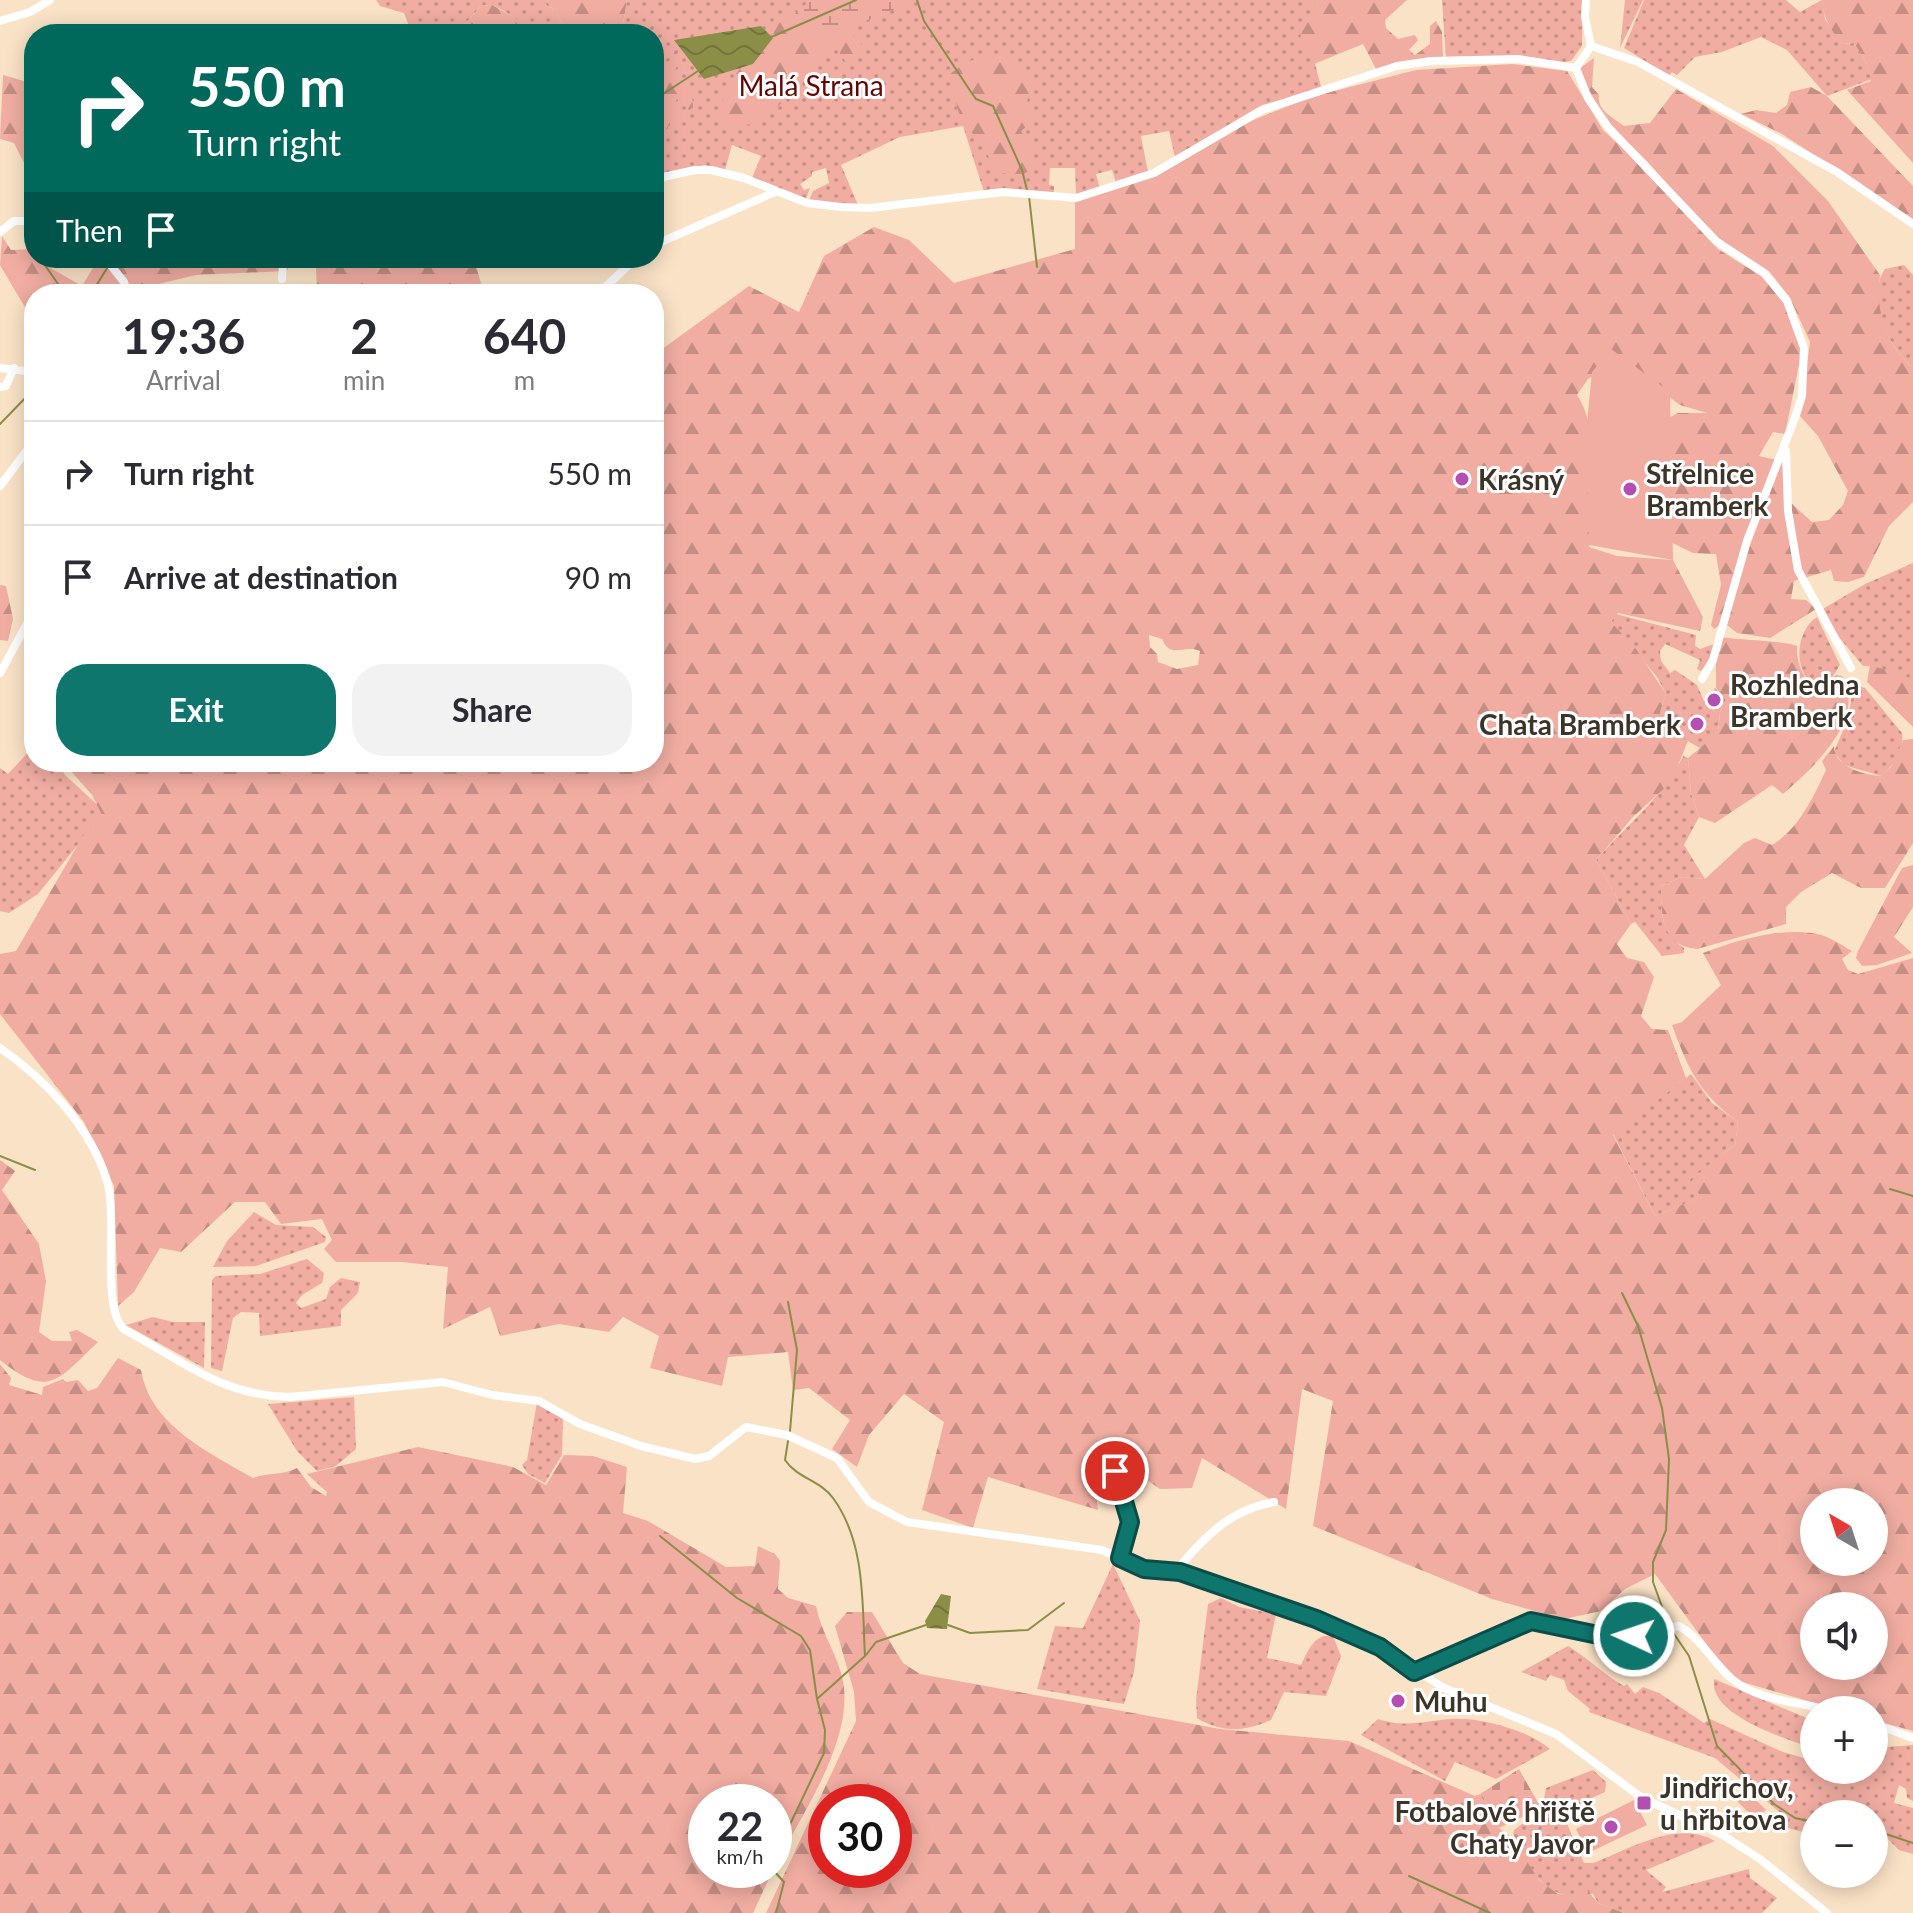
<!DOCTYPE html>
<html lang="en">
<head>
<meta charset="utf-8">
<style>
	:root { --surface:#fff; --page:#f2f2f3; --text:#2b2b33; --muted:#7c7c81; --line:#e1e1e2; --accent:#0f766e }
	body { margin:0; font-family:Lato,sans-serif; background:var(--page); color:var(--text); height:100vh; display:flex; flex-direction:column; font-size:30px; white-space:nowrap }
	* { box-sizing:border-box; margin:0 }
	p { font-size:26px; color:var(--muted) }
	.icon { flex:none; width:44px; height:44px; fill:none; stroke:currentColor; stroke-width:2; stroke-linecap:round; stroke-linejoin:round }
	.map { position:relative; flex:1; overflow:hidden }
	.details { position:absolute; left:24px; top:284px; width:640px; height:488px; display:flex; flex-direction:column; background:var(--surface); border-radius:32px; box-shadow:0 4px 20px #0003 }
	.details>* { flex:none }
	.banner { position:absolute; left:24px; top:24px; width:640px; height:244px; border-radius:32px; box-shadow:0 4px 20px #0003; background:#00695c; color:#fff; overflow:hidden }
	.needle { width:52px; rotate:321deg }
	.controls { position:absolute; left:1800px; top:1488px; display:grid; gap:16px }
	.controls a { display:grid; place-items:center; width:88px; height:88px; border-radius:50%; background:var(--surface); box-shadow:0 4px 20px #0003; font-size:40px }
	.speed { position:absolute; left:688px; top:1784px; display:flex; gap:16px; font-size:40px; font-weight:700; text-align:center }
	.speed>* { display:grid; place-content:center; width:104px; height:104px; border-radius:50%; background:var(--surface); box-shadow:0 4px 20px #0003; line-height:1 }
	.speed small { font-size:20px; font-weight:400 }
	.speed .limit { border:12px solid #d22; background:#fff; color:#111 }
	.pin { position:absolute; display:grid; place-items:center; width:68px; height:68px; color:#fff; margin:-34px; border:4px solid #fff; border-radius:50%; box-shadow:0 2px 8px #0007 }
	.me { position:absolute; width:88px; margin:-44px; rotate:273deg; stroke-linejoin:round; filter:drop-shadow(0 0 6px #0008) }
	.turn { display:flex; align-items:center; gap:28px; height:168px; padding:0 32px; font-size:36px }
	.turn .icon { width:104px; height:104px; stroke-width:2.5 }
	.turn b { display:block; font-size:56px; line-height:68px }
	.then { display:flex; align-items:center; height:76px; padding:0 32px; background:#0003; gap:16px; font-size:30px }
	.eta { display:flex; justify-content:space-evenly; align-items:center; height:136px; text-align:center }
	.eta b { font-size:48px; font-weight:700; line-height:56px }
	.button { display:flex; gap:16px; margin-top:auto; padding:16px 32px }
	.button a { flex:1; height:92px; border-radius:32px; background:var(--accent); color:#fff; font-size:32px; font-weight:700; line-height:92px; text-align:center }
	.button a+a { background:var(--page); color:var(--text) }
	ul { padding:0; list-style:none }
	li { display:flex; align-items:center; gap:24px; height:104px; padding:0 32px; border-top:2px solid var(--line) }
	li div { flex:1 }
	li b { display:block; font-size:30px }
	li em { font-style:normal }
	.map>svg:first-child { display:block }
	.grass { fill:url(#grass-dots) }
	.forest { fill:url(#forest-firs); fill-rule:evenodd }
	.wetland { fill:url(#wetland-marsh) }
	.cemetery { fill:url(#cemetery-stones) }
	.garden { fill:#f1ada2 }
	.water { fill:url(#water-waves) }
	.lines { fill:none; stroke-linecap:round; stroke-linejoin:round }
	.stream { stroke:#8a8e47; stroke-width:2 }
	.minor { stroke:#fff; stroke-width:8 }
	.route-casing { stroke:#0a4d48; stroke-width:20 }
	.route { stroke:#0f766e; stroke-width:14 }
	.poi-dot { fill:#b34eb3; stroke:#fff; stroke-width:3 }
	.labels { text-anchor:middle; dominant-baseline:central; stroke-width:6; stroke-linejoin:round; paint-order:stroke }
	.park-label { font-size:28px; fill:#630603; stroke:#fff }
	.poi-label { font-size:28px; font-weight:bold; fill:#3d3429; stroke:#fff; text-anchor:start }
</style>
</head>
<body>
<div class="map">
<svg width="1913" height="1913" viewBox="0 0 1913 1913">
	<defs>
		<pattern id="grass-dots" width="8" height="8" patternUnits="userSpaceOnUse" patternTransform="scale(2)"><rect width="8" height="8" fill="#f1ada2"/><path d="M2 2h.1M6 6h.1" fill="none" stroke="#c48e84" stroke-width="1.8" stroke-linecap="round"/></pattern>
		<pattern id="forest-firs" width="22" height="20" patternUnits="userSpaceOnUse" patternTransform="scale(2)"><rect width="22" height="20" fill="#f1ada2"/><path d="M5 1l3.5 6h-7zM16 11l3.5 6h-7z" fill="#c48e84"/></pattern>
		<pattern id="wetland-marsh" width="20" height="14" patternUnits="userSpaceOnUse" patternTransform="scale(2)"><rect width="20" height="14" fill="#f1ada2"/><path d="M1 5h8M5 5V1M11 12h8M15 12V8" fill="none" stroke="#c48e84"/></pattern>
		<pattern id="cemetery-stones" width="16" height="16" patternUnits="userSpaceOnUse" patternTransform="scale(2)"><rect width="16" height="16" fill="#f1ada2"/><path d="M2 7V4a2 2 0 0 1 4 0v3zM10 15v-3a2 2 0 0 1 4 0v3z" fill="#c48e84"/></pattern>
		<pattern id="water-waves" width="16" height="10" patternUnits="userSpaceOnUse" patternTransform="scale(2)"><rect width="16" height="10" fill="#8a8e47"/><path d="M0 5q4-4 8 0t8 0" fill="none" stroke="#72753b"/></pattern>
	</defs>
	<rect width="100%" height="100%" fill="#fae2c6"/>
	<path class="grass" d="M376,0H546L570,34H538L504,11L492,5L481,6L456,34H412L404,13L380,6Z
		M627,0H1337L1315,64L1322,90L1262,105L1175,157L1169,131L1141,136L1148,172L1116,183L1112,170L1096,174L1100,189L1076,196L1075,168H1050L1049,185L1054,186V197L984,192L963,126L900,137L841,165L858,205L809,200L813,191L829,183L826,168L812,172V176L800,184L804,190L810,188L806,199L752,178L761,156L732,145L725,170L705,165L654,175V34H601L623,24Z
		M1442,0H1583L1582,46L1571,61L1565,62L1446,59Z
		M1625,0H1643L1620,48Z
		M1644,0H1786L1800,12L1822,0L1825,19L1842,44L1854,43L1868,65L1872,79L1827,96L1787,50L1761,37L1722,52L1695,57L1677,75L1672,72L1669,76L1624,48Z
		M1904,265L1913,275V368C1889,347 1864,300 1885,269Z
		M1913,563V679C1895,679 1882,665 1863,666L1823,618L1821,610L1865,584Z
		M1616,614L1696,635L1695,646L1700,649L1714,644L1711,658L1701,671L1697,669L1700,660L1665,644L1660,651L1661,661L1670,673L1675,670L1697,685L1704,701L1715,688L1726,700L1720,712L1718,734L1700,748L1666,729L1660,712L1666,694L1657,677L1611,622Z
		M1817,617L1840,665L1828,684L1820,688C1792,678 1794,631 1817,617Z
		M1854,684L1865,688L1902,733C1905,748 1893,767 1881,776L1844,765L1834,752L1848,718Z
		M34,746V762H56L65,775L102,809V815L38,894L9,913L0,911V768L8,774Z
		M1683,756L1688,758L1691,793L1699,817L1684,845L1705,879L1682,877L1661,886C1661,913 1660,931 1684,948V953L1662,956L1635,922L1631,924L1596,860C1626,826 1664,796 1683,756Z
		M1691,1074L1712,1103L1738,1122L1735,1146C1719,1152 1714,1168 1698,1174L1702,1197L1655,1216L1613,1134Z
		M254,1212L276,1225L313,1227L326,1237L325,1242L256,1266L213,1267L227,1241Z
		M307,1259L324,1273L322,1283L302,1295L296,1303L301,1308L326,1299L330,1287L341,1278L360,1282L358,1293L341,1310V1326L260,1336L259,1313L241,1312L233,1318L222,1371L211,1368L212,1280L216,1276L260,1274Z
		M153,1317L173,1322H205L204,1368L126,1325Z
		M354,1397L356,1449L336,1466L317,1471L297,1451L268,1404Z
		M537,1402L563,1419L562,1455L545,1483L528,1474L522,1465L527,1460Z
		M1113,1564L1140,1621L1134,1672L1124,1704L1037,1689L1055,1626L1083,1628Z
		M1221,1598L1239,1607L1276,1614L1267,1658L1301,1665C1308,1651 1315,1632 1333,1636L1341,1656L1326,1696L1284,1692L1271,1720C1244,1732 1222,1733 1197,1718L1196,1700L1208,1604Z
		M1568,1646C1588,1658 1603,1674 1624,1686L1627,1684L1635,1694L1643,1687L1659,1693L1704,1723L1710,1719L1783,1752L1814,1761V1770H1874V1748L1913,1745V1801L1907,1798L1906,1789L1899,1785L1894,1803L1913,1808V1854L1899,1850L1886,1837L1874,1838V1814H1814V1835L1784,1827L1783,1815L1715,1758L1589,1712L1590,1709L1568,1691L1564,1680L1550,1675L1546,1681L1521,1672Z
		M1714,1679L1814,1721V1749C1788,1739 1708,1716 1714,1679Z
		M1378,1719C1407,1728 1422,1721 1451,1719C1480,1717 1528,1730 1550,1749L1496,1779L1455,1762L1445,1781L1361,1735Z
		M1593,1770L1606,1782L1605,1792L1562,1812L1584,1863H1593C1630,1849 1677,1819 1715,1841L1646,1870L1666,1887L1662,1892L1749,1869L1750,1878L1777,1898L1762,1913H1624L1598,1903L1593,1894C1583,1895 1571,1897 1561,1894C1541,1888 1509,1850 1514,1830L1542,1809L1546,1788Z"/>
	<path class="forest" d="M546,0H627L623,24L601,34H570Z
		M1313,0H1407L1385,20L1386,28L1398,39L1415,35L1418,40L1409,50L1415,55L1430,44V26L1436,21L1442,32L1443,57L1376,69L1363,44L1314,64L1299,42L1305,20L1316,10Z
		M1822,0H1913V163L1847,90L1871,81L1868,65L1854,43L1842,44C1831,30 1823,18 1822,0Z
		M492,5L537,30L538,34H456L481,6Z
		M793,10L810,22L852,16L854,39L861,42C864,53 861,58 852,65L846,62L836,48L829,49C800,81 773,128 725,129C709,86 750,63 773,33V21Z
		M675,52L679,56L674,77L692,89L693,108L689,110L678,98L674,104L680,119L670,122L667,129L654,130V82Z
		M991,54L1005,55L1031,84L1026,107L1033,115L1032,122L1021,131L1032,150V169L1019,177L1014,173H998C990,164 989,154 982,145C970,129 955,117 956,95L951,90V73L967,62Z
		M1594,58L1592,87L1599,95C1597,111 1613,117 1624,126L1650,123L1676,89L1773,146L1828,201L1880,275C1875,311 1885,343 1913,368V502L1889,526L1864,577L1848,582L1834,581L1831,570L1794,581L1791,599L1806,600L1816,609L1770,638L1737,633L1727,625L1739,576L1781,457L1790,502L1812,522L1829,520L1843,505L1848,491L1818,436L1800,416L1810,342L1789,296L1769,271L1722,241L1694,215L1647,161L1609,124L1581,77L1580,68Z
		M1512,64L1567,71L1603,130L1641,165L1718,249L1764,278L1783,298L1803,345L1785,434L1773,432L1759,456L1777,460L1720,625L1714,629L1711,625L1721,585L1716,554L1693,553L1660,537L1664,420L1678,413H1707L1680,405L1620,361L1588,379L1577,395C1602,431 1590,503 1589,547L1617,556L1673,560L1703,617L1700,631L1618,613L1611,622L1636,649L1666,694L1660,712L1666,729L1688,741L1671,782L1633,817L1596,860L1631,924L1617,944L1627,958L1644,962L1654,977L1641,1016L1652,1029L1668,1030L1686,1078L1613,1135L1655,1216L1701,1197L1691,1182C1698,1173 1725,1150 1735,1146L1738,1122C1699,1093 1688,1069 1672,1025L1682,1022L1721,985L1703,953C1738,940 1780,927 1817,934C1829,936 1841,945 1852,951L1842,959L1848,970L1858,974L1913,958V1731L1874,1720V1710H1839L1732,1679L1655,1574L1625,1589L1601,1611L1564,1619L1492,1599L1313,1526L1333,1401L1302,1389L1286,1509L1202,1458L1192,1488L1160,1489L1112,1456L1092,1460L1098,1510L988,1477L973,1528L922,1510L944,1422L904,1394L869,1435L857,1467L832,1449L850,1420L809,1388L793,1390L788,1352L728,1357L722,1386L650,1368L659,1336L623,1317L609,1332L559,1324L500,1336L490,1307L443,1329L448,1267L401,1262H336L324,1249L332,1240L322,1219L281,1224L265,1202H235L181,1252L160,1248L134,1292L118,1306L114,1186L84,1122L0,1014V954L16,951L84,834L102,815L92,795L63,762H654V355L749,286L799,312L824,256L874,227L909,240L954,283L1075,249V200L1144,179L1248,122L1311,97L1416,70ZM1149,635L1162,639C1171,660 1184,644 1200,651L1198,665L1177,669L1158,662L1157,654L1150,647ZM1814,1502H1874V1562H1814ZM1814,1606H1874V1666H1814Z
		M3,75L34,84V172L27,169L14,143L0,139Z
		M1811,87L1827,96L1913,186V219L1782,134L1741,114L1756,110L1776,113L1787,105L1790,92Z
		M2,236L11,250L34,249V258H48L47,266L82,286L99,258H292L287,271L196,275L117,294H34L32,319L0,265Z
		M339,258H478L475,262L484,294H317L316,266Z
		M0,585L6,586L13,619L8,641L0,640Z
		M1722,637C1737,640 1789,641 1797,646C1797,664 1802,681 1820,688L1836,675L1842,676C1868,718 1812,769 1783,794L1772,785L1715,823L1699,817L1691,793L1688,758L1718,733L1720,712L1726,700L1716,688V658Z
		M1870,665L1913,679V727L1867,682Z
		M1913,739V843L1885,888H1861L1832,873L1801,892L1786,907V924L1697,949C1661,946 1661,915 1661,886L1682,877L1705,879L1744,843L1755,838L1772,845C1798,830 1814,796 1826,770L1822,761L1834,746C1834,767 1864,775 1881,776L1891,767L1903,740Z
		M1913,865V907L1894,937L1912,953L1877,965L1862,966L1856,958L1858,951L1902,868Z
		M0,1160L15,1171L2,1190L39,1244L46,1281L39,1332L52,1341H72L69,1332L77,1330L98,1342C59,1379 49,1400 0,1360Z
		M118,1358L141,1370C150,1425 208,1452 253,1478C268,1472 282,1476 297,1468L311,1487L326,1496L327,1492L307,1474L418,1447L513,1467L546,1485L564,1455L593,1456L627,1467L623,1513L648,1521L726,1567L755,1566L758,1546L775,1554L780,1561L778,1589L788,1598L816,1606C821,1633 838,1655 843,1681C854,1740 801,1816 774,1868V1802H706V1870H773L753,1913H0V1364L11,1378L9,1385L42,1395L43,1387L63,1379L66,1382L78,1380L88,1391L97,1388Z
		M847,1612H872L903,1663L920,1674L1220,1729L1349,1741L1475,1796L1480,1794L1499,1828L1512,1838L1539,1880L1558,1894L1569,1895L1586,1889L1598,1903L1624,1913H766L856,1721L854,1692L835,1626ZM826,1802H894V1870H826Z"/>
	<path class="wetland" d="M810,0H918L824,37L804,27V6Z"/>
	<path class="cemetery" d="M1519,1769L1541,1808L1499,1828L1480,1794Z"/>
	<path class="garden" d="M1611,349L1670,392L1673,560L1589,545L1586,433L1592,372Z
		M1745,1789L1766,1810L1755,1819L1735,1799Z
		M1634,1800L1647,1825L1588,1853L1576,1829Z"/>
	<path class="water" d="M761,26L773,38L753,64L704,79L674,40Z
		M941,1594L951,1596L947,1629L927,1628L925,1621Z"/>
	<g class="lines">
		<path class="stream" d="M917,0L924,21L971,92L976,99L993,106L1022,170L1027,190
			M769,38L856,0
			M654,100L698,71
			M1029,196L1037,267
			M40,258L65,294
			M114,262L124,258
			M91,294L109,265
			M0,424L34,389
			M0,1156L35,1170
			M1890,1189L1913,1196
			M1622,1293L1638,1326L1662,1408L1669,1459L1666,1530L1653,1562V1582L1669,1626
			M788,1302L797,1350L790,1431
			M660,1536L737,1598L801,1636L810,1650L817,1699
			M948,1625L970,1633L1028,1630L1064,1603
			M1672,1631L1689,1656L1717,1746L1774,1804L1795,1818L1814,1822
			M866,1655L876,1642L926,1625
			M1874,1830L1913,1843
			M774,1858L824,1753L825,1730L817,1699L865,1656C862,1604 866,1543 833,1498C821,1481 797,1478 785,1460L788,1441
			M773,1870L784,1882L776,1913
			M1409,1876L1490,1913"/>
		<path class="minor" d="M1586,0L1585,17L1591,46
			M0,21L30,12L50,0
			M1591,46L1576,68L1588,98L1608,127L1716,241L1764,273L1787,301L1804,348L1802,396L1796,415L1747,541L1713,660L1702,679
			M1591,46L1638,62L1837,172L1913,224
			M654,179L695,170H711L744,178L807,203L840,207L870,208L1003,192L1076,198L1154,173L1262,110L1397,66L1431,61L1518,59L1576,68
			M0,232L14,221H34
			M654,245L775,192
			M105,258L124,282L128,294
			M282,279L283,264L289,258
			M598,294L636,258
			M0,368L34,372
			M0,387L6,386L14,368
			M1786,451L1788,511L1798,570L1851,668
			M0,486L34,441
			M0,673L34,611
			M0,1048C45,1079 91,1127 107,1181C118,1216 100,1311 125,1330C182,1360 221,1396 290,1397L443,1382L492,1395L539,1401L580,1424L641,1446L695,1459L709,1456L746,1427L787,1435L837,1458L869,1502L907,1522L1102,1550L1144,1569L1180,1572L1316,1619L1380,1647L1444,1688L1556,1734L1642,1798L1721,1834L1760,1859L1827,1913
			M1115,1471L1130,1522L1120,1558
			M1175,1572C1205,1537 1227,1511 1274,1502
			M1414,1672L1531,1621L1624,1638L1679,1626C1702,1639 1713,1663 1732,1679C1758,1701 1796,1701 1827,1710
			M1874,1724L1913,1738"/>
	</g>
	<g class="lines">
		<g class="route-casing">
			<path id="route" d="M1115,1471L1130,1522L1120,1558L1144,1569L1180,1572L1316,1619L1380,1647L1414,1672L1531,1621L1603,1636H1634"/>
		</g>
		<use href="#route" class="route"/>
	</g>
	<g class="poi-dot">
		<circle cx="1462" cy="479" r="8"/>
		<circle cx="1630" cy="489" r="8"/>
		<circle cx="1714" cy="700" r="8"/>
		<circle cx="1697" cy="724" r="8"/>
		<circle cx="1398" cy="1701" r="8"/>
		<rect x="1636" y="1795" width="16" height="16" rx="4"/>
		<circle cx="1611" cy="1827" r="8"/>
	</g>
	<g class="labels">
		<g class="park-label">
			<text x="811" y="85">Malá Strana</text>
		</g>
		<g class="poi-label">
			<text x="1646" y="473">Střelnice<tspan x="1646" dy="32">Bramberk</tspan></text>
			<text x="1478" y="479">Krásný</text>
			<text x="1730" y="684">Rozhledna<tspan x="1730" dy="32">Bramberk</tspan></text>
			<text x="1681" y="724" text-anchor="end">Chata Bramberk</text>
			<text x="1414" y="1701">Muhu</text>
			<text x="1660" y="1787">Jindřichov,<tspan x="1660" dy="32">u hřbitova</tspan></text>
			<text x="1595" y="1811" text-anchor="end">Fotbalové hřiště<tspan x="1595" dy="32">Chaty Javor</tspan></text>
		</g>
	</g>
</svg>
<div class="controls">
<a><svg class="needle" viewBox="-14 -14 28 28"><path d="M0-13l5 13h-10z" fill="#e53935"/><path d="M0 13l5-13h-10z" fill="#7c7c81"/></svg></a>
<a><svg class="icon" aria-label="sound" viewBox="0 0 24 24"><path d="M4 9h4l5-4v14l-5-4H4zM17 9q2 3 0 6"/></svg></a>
<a>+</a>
<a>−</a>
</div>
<div class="speed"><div>22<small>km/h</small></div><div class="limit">30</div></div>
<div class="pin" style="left:1115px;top:1471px;background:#d93025"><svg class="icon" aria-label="arrive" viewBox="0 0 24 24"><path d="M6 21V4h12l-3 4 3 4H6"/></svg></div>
<svg class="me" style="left:1634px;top:1636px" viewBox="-20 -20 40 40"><circle r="17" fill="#0f766e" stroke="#fff" stroke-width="3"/><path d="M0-11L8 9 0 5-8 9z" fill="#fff"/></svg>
<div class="banner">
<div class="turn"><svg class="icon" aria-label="right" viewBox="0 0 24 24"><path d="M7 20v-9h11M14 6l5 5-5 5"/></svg><div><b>550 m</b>Turn right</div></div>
<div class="then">Then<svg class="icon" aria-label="arrive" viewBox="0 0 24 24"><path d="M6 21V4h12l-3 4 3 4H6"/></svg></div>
</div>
<section class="details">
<div class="eta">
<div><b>19:36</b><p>Arrival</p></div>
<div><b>2</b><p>min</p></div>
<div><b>640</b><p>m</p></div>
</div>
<ul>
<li><svg class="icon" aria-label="right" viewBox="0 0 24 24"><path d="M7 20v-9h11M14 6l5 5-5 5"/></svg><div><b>Turn right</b></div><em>550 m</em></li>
<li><svg class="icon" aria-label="arrive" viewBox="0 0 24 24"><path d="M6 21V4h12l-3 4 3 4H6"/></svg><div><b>Arrive at destination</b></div><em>90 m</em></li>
</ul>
<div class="button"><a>Exit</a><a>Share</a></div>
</section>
</div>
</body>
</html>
